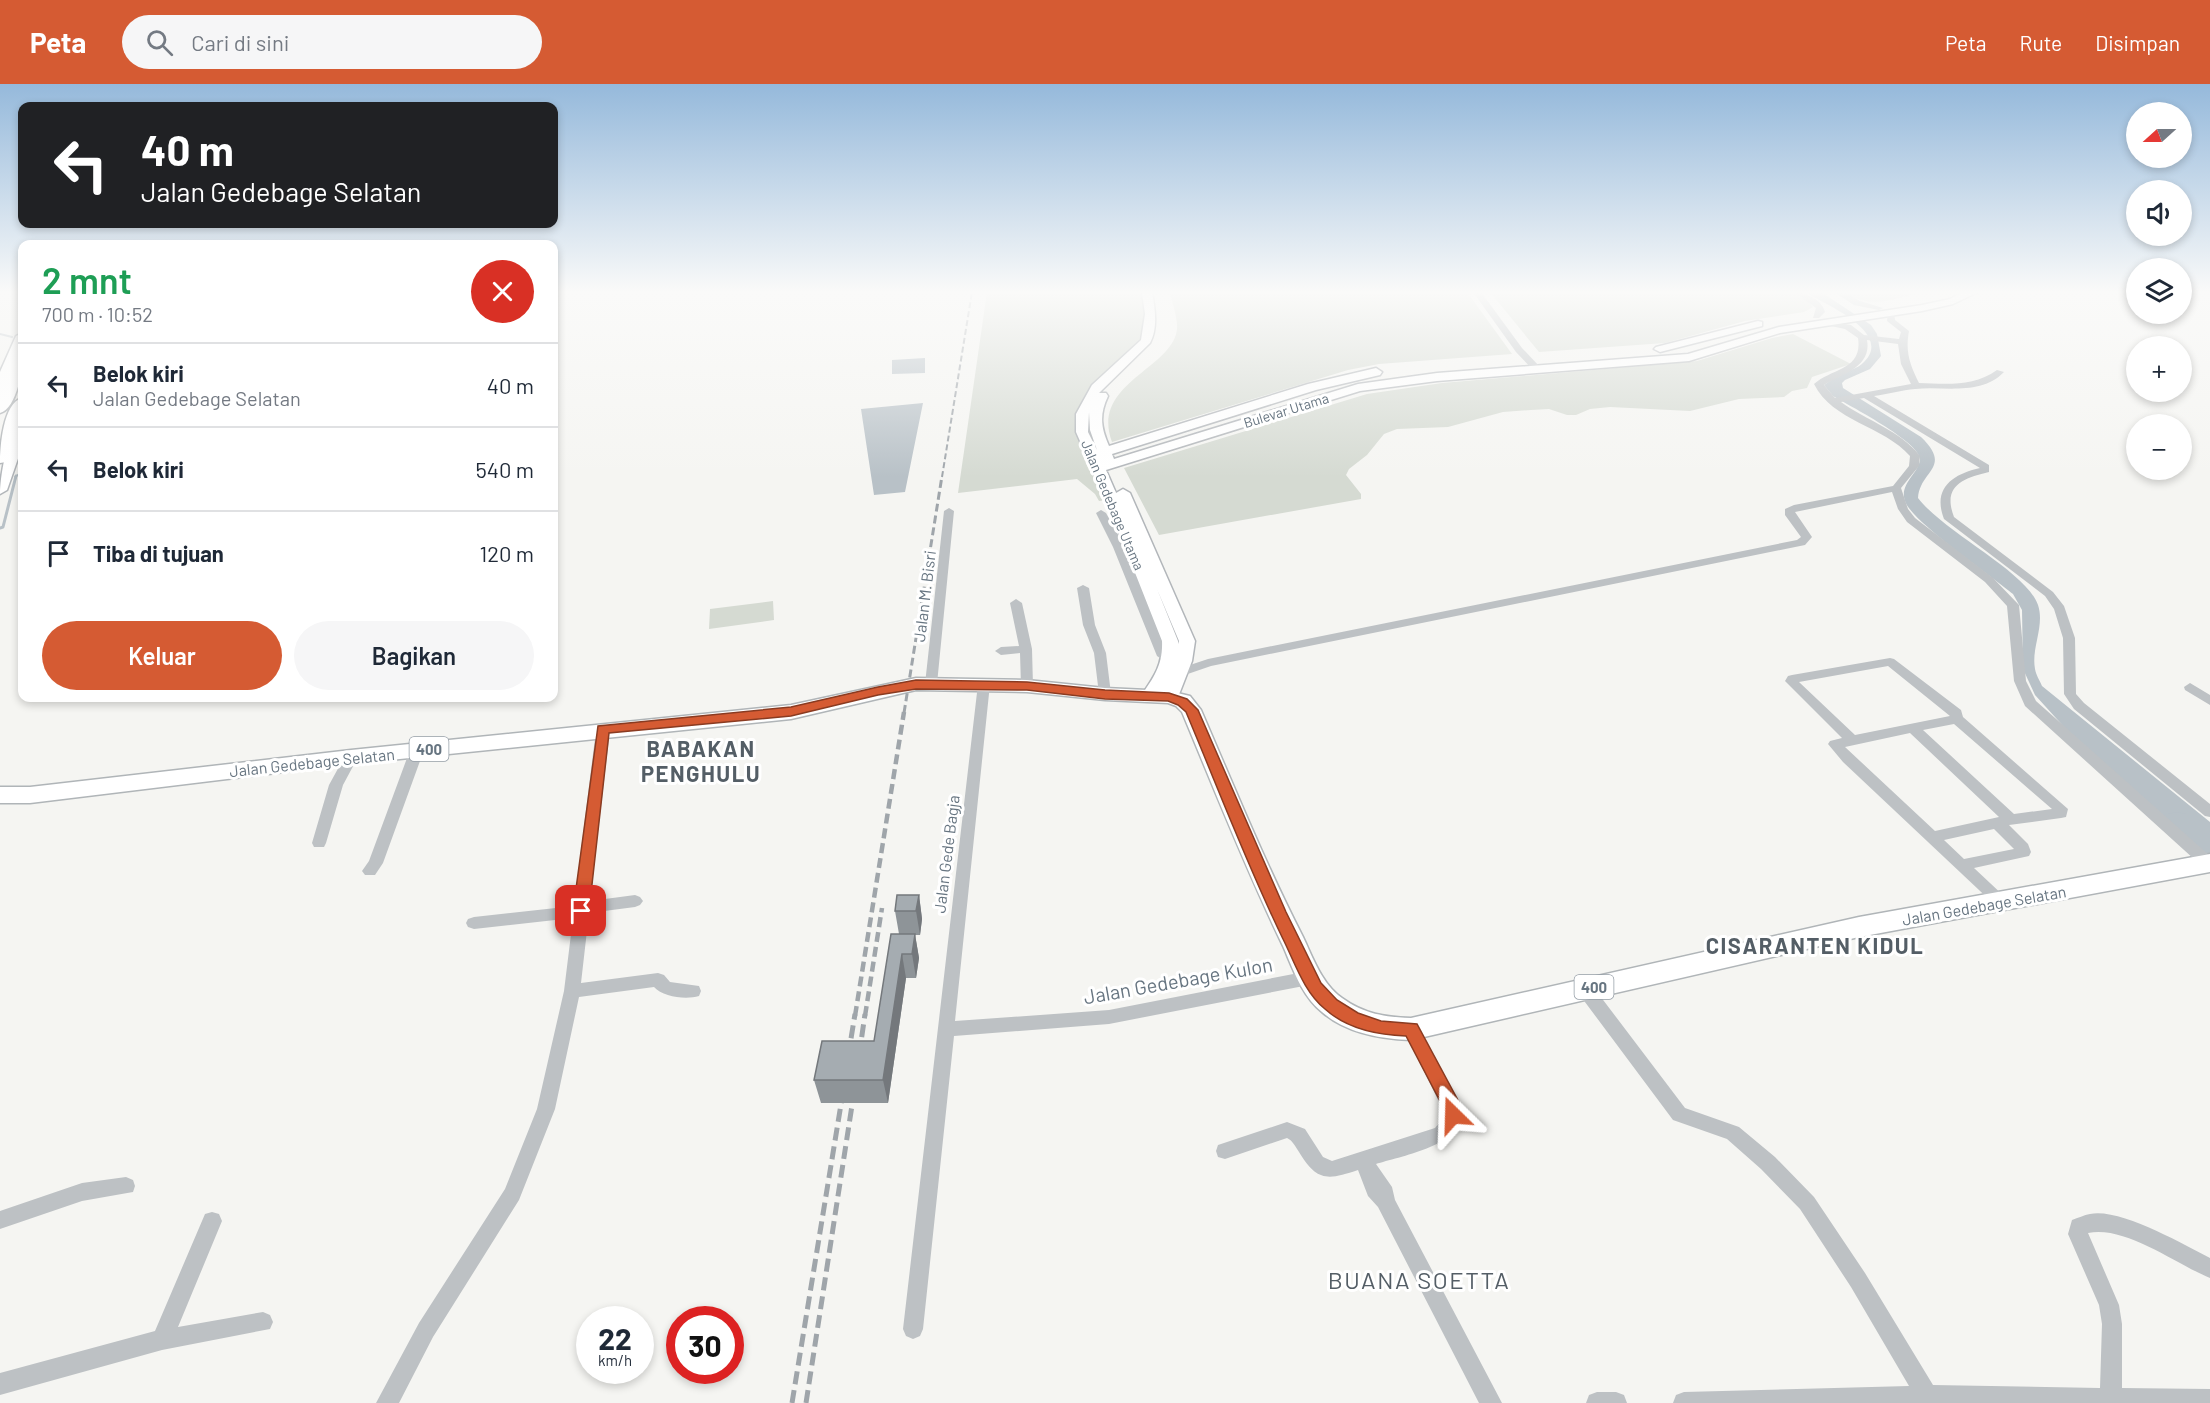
<!DOCTYPE html>
<html lang="id">
<head>
<meta charset="utf-8">
<style>
	:root { --surface:#fff; --page:#f6f6f7; --text:#1f2937; --muted:#747a83; --line:#e0e1e3; --accent:#d55b33 }
	body { margin:0; font-family:Barlow,sans-serif; background:var(--page); color:var(--text); height:100vh; display:flex; flex-direction:column; font-size:22px; white-space:nowrap }
	* { box-sizing:border-box; margin:0 }
	p { font-size:20px; color:var(--muted) }
	.icon { flex:none; width:33px; height:33px; fill:none; stroke:currentColor; stroke-width:2; stroke-linecap:round; stroke-linejoin:round }
	.map { position:relative; flex:1; overflow:hidden }
	.side { position:absolute; left:18px; top:156px; width:540px; height:462px; display:flex; flex-direction:column; background:var(--surface); border-radius:12px; box-shadow:0 3px 9px #0003 }
	.side>* { flex:none }
	.guide { position:absolute; left:18px; top:18px; width:540px; height:126px; border-radius:12px; box-shadow:0 3px 9px #0003; background:#202124; color:#fff; overflow:hidden }
	.needle { width:39px; rotate:249deg }
	.fabs { position:absolute; left:2126px; top:18px; display:grid; gap:12px }
	.fabs a { display:grid; place-items:center; width:66px; height:66px; border-radius:50%; background:var(--surface); box-shadow:0 3px 9px #0003; font-size:30px }
	.speed { position:absolute; left:576px; top:1222px; display:flex; gap:12px; font-size:30px; font-weight:700; text-align:center }
	.speed>* { display:grid; place-content:center; width:78px; height:78px; border-radius:50%; background:var(--surface); box-shadow:0 3px 9px #0003; line-height:1 }
	.speed small { font-size:15px; font-weight:400 }
	.speed .limit { border:9px solid #d22; background:#fff; color:#111 }
	.pin { position:absolute; display:grid; place-items:center; width:51px; height:51px; color:#fff; margin:-26px; border-radius:12px; box-shadow:0 3px 9px #0006 }
	.me { position:absolute; width:66px; margin:-33px; rotate:338deg; stroke-linejoin:round; filter:drop-shadow(0 0 4px #0008) }
	.turn { display:flex; align-items:center; gap:21px; height:126px; padding:0 24px; font-size:27px }
	.turn .icon { width:78px; height:78px; stroke-width:2.5 }
	.turn b { display:block; font-size:42px; line-height:51px }
	.round { display:grid; place-items:center; flex:none; width:63px; height:63px; border-radius:32px; background:var(--page) }
	.overview { display:flex; align-items:center; justify-content:space-between; height:102px; padding:0 24px }
	h1 { font-size:36px; font-weight:600; line-height:45px; color:#1e9e55 }
	.action { display:flex; gap:12px; margin-top:auto; padding:12px 24px }
	.action a { flex:1; height:69px; border-radius:36px; background:var(--accent); color:#fff; font-size:24px; font-weight:600; line-height:69px; text-align:center }
	.action a+a { background:var(--page); color:var(--text) }
	ul { padding:0; list-style:none }
	li { display:flex; align-items:center; gap:18px; height:84px; padding:0 24px; border-top:2px solid var(--line) }
	li div { flex:1 }
	li b { display:block; font-size:22px }
	li em { font-style:normal }
	header { display:flex; align-items:center; gap:36px; box-sizing:border-box; height:84px; padding:0 30px; background:var(--accent); color:#fff }
	header strong { font-size:28px }
	nav { display:flex; gap:33px; margin-inline-start:auto; font-size:21px }
	.search { width:420px; height:54px; background:var(--page); display:flex; align-items:center; gap:15px; box-sizing:border-box; padding:0 21px; border-radius:33px; color:var(--muted); font-size:22px }
	.map>svg:first-child { display:block }
	.green { fill:#d5dad2 }
	.water { fill:#b8c1c7 }
	.lines { fill:none; stroke-linecap:round; stroke-linejoin:round }
	.stream-far1 { stroke:#b8c1c7; stroke-width:2 }
	.stream { stroke:#b8c1c7; stroke-width:3 }
	.river { fill:#b8c1c7; fill-rule:evenodd }
	.secondary-casing { stroke:#b2b6ba; stroke-width:3 }
	.primary-casing { stroke:#b0b5b8; stroke-width:3 }
	.highway-casing { stroke:#b0b4b7; stroke-width:3 }
	.street { fill:#bdc1c4; fill-rule:evenodd }
	.secondary { fill:#fff; fill-rule:evenodd }
	.primary { fill:#fff; fill-rule:evenodd }
	.highway { fill:#fff; fill-rule:evenodd }
	.rail-far3 { stroke:#9fa5aa; stroke-width:2; stroke-dasharray:6 3; stroke-linecap:butt }
	.rail-far2 { stroke:#9fa5aa; stroke-width:3; stroke-dasharray:8 4; stroke-linecap:butt }
	.rail-far1 { stroke:#9fa5aa; stroke-width:4.5; stroke-dasharray:10 5; stroke-linecap:butt }
	.rail { stroke:#9fa5aa; stroke-width:5; stroke-dasharray:13 6; stroke-linecap:butt }
	.wall { fill:#8e9498 }
	.shaded-wall { fill:#74787c }
	.building { fill:#a5acb1; stroke:#74787c; stroke-width:1.5 }
	.route { fill:#d55b33; stroke:#8a3b21; stroke-width:1.5 }
	.labels { text-anchor:middle; dominant-baseline:central; stroke-width:6; stroke-linejoin:round; paint-order:stroke }
	.far-street-label { font-size:14px; fill:#677581; stroke:#fff }
	.shield { fill:#fff; stroke:#959ea7; stroke-width:1.5 }
	.shield-label { font-size:15px; font-weight:bold; fill:#677581 }
	.street-label { font-size:16px; fill:#677581; stroke:#fff }
	.near-street-label { font-size:20px; fill:#677581; stroke:#fff }
	.district-label { font-size:22px; font-weight:bold; letter-spacing:1.5px; fill:#545e66; stroke:#fff }
	.near-quarter-label { font-size:24px; letter-spacing:1.5px; fill:#545e66; stroke:#fff }
</style>
</head>
<body>
<header>
<strong>Peta</strong>
<div class="search"><svg class="icon" aria-label="search" viewBox="0 0 24 24"><circle cx="10" cy="10" r="6"/><path d="M15 15l6 6"/></svg>Cari di sini</div>
<nav><a>Peta</a><a>Rute</a><a>Disimpan</a></nav>
</header>
<div class="map">
<svg width="2210" height="1319" viewBox="0 0 2210 1319">
	<rect width="100%" height="100%" fill="#f5f5f2"/>
	<path class="green" d="M987,208H1143L1146,230L1141,256L1091,303L1078,330L1077,348L1106,416L1099,417L1095,410L1077,395L958,409Z
		M1170,208H1467L1512,270L1379,280L1348,286L1112,358C1090,299 1173,285 1177,245C1178,234 1172,219 1170,208Z
		M1490,208H1793L1808,217L1813,223L1804,228L1745,237L1665,259L1539,268Z
		M1842,208H1922C1890,216 1873,225 1842,208Z
		M1793,250L1851,280L1812,293L1807,304L1792,307L1784,313L1739,315L1690,327L1610,323L1590,325L1576,331H1567L1549,325L1531,326L1503,328L1448,343L1397,345L1384,350L1367,371L1349,385L1346,391L1361,410V415L1159,451L1124,384L1367,310L1442,299L1697,277L1772,254Z
		M773,517L774,536L709,545L710,525Z"/>
	<path class="water" d="M1805,208H1821L1871,241L1877,250L1881,272L1870,285L1845,296L1842,299L1843,304L1921,353C1953,384 1920,386 1918,414C1945,449 2026,487 2038,521C2045,542 2031,564 2035,585C2036,591 2040,597 2042,602L2210,738V756L2195,759L2075,655L2035,611L2023,585L2022,526L2013,510C1993,493 1911,437 1905,417C1899,400 1918,390 1920,376C1922,359 1848,321 1833,312L1824,301C1829,298 1834,293 1839,291C1848,286 1858,285 1864,278C1894,248 1824,220 1805,208Z
		M925,274V289L892,290V276Z
		M923,319L905,408L874,411L861,325Z"/>
	<g class="lines">
		<path class="stream-far1" d="M0,250L12,253
			M15,393L22,388"/>
		<path class="stream" d="M0,444L3,443L16,392"/>
		<path class="river" d="M2177,728L2186,730L2210,753V778L2201,775L2168,744L2164,737L2168,730Z"/>
		<g class="secondary-casing">
			<path id="secondary" d="M1142,208H1152C1155,225 1158,244 1150,259L1099,309H1106L1108,312C1099,331 1101,344 1109,362L1308,300L1376,284L1382,288L1380,291L1316,306L1112,370L1114,375L1358,300L1437,289L1688,270L1779,243L1922,221L1950,215L1963,208H1978L1953,220L1922,227L1780,249L1689,277L1437,297L1360,307L1106,386L1116,409L1123,405L1130,409L1195,557L1192,577L1178,613L1175,617H1163L1160,613L1162,608C1157,616 1153,618 1144,616L1141,612C1154,593 1163,581 1162,557L1111,428L1076,348V330L1092,301L1141,256L1145,230ZM1089,328L1090,346L1097,366L1088,348ZM1157,505L1179,557L1178,560V557Z
				M1758,237L1762,238V242L1660,268L1654,265L1656,263Z
				M22,249C23,261 13,301 0,306V288L16,252Z
				M22,343V363L7,406L0,410C0,396 6,348 22,343Z"/>
		</g>
		<g class="primary-casing">
			<path id="primary" d="M916,594L1027,596L1105,604L1169,607L1190,612L1201,626C1234,702 1265,779 1303,853C1313,874 1322,900 1342,914C1364,930 1385,933 1411,934L1859,833L2210,770V788L1859,853L1411,956C1380,955 1346,949 1322,928C1302,912 1293,885 1283,862C1246,786 1215,707 1182,628L1176,622L1168,619L1105,616L1027,608L916,606L791,635L351,680L30,719H0V703H30L351,666L791,621Z"/>
		</g>
		<g class="highway-casing">
			<path id="highway" d="M22,267C24,282 17,325 0,329V305L14,272Z
				M22,314V339L9,374L6,378L0,379C0,363 3,319 22,314Z"/>
		</g>
		<path class="street" d="M1473,208H1481L1522,264L1540,283V287H1534L1516,268Z
			M1794,208C1806,208 1822,216 1825,228L1819,234H1813L1816,224Z
			M1834,208H1844L1860,217L1883,224L1879,226L1854,221Z
			M1888,228H1894L1895,236L1909,247C1905,268 1910,281 1919,299C1947,300 1973,303 1997,286L2004,288C1981,312 1945,302 1915,305C1902,306 1888,310 1874,312L1989,381V388C1963,394 1942,402 1954,433L2053,508L2064,522L2075,554L2076,610L2084,619L2210,720V733L2205,732L2074,625L2064,610L2063,554L2054,525L2045,512L1944,435C1932,404 1953,390 1980,384L1864,314L1841,318C1867,337 1900,346 1920,372L1919,382L1901,404L1908,425L1915,434L1993,494L2019,521L2026,597L2036,617L2210,772V787L2205,785L2025,622L2014,597L2007,522L1985,498L1907,438L1898,425L1892,408L1795,428L1812,453L1805,461L1211,582L1179,593L1173,589L1175,586L1208,575L1797,456L1801,453L1785,431V425L1794,421L1893,402L1909,382L1910,372C1884,342 1832,337 1814,300C1832,284 1863,286 1858,254L1845,245L1826,241V237L1851,241L1864,251L1899,255L1901,248L1887,237ZM1867,256L1898,260L1901,280L1911,300L1835,314L1824,301C1842,290 1872,283 1867,256Z
			M949,424L954,427L937,600L931,604L925,600L944,427Z
			M1101,426L1106,429L1125,463L1169,572L1167,575L1163,576L1157,572L1113,463L1096,429Z
			M1083,501L1089,504L1095,541L1106,569L1111,610L1105,614L1099,610L1094,569L1083,541L1077,504Z
			M1016,515L1022,519L1032,565L1033,602L1027,606L1021,602L1020,569L1001,571L995,567L1001,563L1019,562L1010,519Z
			M1890,574L1894,575L1961,626L1963,633L2068,725L2066,733L2061,734L2009,741L2028,760L2031,768L2029,772L1974,784L2006,814L2009,818L2006,822L2001,824L1996,822L1843,678L1828,660L1830,657L1842,654L1785,597L1788,592L1792,591ZM1888,582L1950,632L1855,651L1799,598ZM1954,640L2052,725L2014,730L1923,646ZM1910,649L1999,733L1935,747L1845,663ZM1994,745L2014,765L1964,775L1944,756Z
			M984,596L990,600L955,937L1109,926L1309,887L1315,889L1317,894L1315,899L1309,901L1109,940L954,952L923,1245L920,1252L913,1255L906,1252L903,1245L978,600Z
			M2190,599L2210,611V621L2185,606L2184,603Z
			M603,642L610,646L590,817L635,811L640,813L643,817L640,821L635,823L589,829L581,899L658,889L664,891L670,898L699,902L701,907L699,912C686,916 663,913 654,903L579,913L555,1025L519,1116L433,1253L399,1319H376L419,1239L505,1105L537,1025L564,907L573,834L474,845L468,843L466,839L468,835L474,833L574,822L596,646Z
			M417,661L424,666L383,779L375,791H365L362,787L369,777L410,666Z
			M351,668L358,673L343,701L326,759L324,763H314L312,759L329,701L346,670Z
			M1585,898L1591,900L1685,1024L1739,1043L1775,1073L1814,1113L1865,1189L1933,1301L2100,1304L2102,1240L2099,1221L2068,1150L2072,1136C2078,1134 2084,1131 2090,1130C2121,1124 2182,1160 2210,1174V1194C2176,1180 2125,1141 2088,1149L2119,1221L2122,1240V1304L2210,1305V1319H1673L1676,1311L1684,1308L1909,1302L1851,1203L1800,1125L1761,1085L1727,1055L1673,1036L1579,910L1577,905L1579,900Z
			M1411,938L1417,940L1458,1020C1476,1059 1401,1072 1376,1080L1392,1103L1395,1116L1502,1319H1479L1378,1123L1368,1112L1358,1086C1328,1096 1317,1098 1299,1068C1295,1062 1293,1057 1287,1054L1225,1075L1218,1073L1216,1067L1218,1061L1287,1038L1305,1045L1323,1073L1332,1077L1435,1044L1441,1037L1443,1026L1403,945L1405,940Z
			M126,1093L133,1096L135,1102L133,1108L82,1117L0,1145V1127L82,1099Z
			M212,1128L219,1130L222,1137L178,1243L263,1228L270,1231L273,1238L270,1245L162,1266L0,1311V1289L155,1247L205,1130Z
			M1597,1308H1616L1624,1311L1627,1319H1586L1589,1311Z"/>
		<use href="#secondary" class="secondary"/>
		<use href="#primary" class="primary"/>
		<use href="#highway" class="highway"/>
		<path class="rail-far3" d="M942,393L972,208"/>
		<path class="rail-far2" d="M904,629L942,392"/>
		<path class="rail-far1" d="M855,932L904,628
			M865,932L882,824"/>
		<path class="rail" d="M859,972L865,930
			M848,973L855,930
			M792,1319L844,1002
			M806,1319L855,1002"/>
	</g>
	<path class="wall" d="M919,811L922,835L920,851H915L919,874L916,894H906L888,1019H821L814,996L874,957L899,850L895,827Z"/>
	<path class="shaded-wall" d="M919,811L922,835L920,851L916,827Z
		M915,850L919,874L916,894L912,870Z
		M902,870L906,894L888,1019L883,996Z"/>
	<path class="building" d="M897,811H919L916,827H895Z
		M891,850H915L912,870H902L883,996H814L822,957H874Z"/>
	<linearGradient id="sky" x2="0" y2="1"><stop stop-color="#95b9db"/><stop offset="0.53" stop-color="#fafaf9"/><stop offset="1" stop-color="#fafaf9" stop-opacity="0"/></linearGradient>
	<rect width="2210" height="393" fill="url(#sky)"/>
	<path class="route" d="M916,596L1027,598L1105,606L1169,609L1187,615L1198,626L1286,828L1321,899L1337,916L1358,929L1381,937L1417,940L1460,1020L1462,1031L1459,1037L1453,1039L1446,1037L1442,1021L1406,952C1377,951 1347,945 1325,925C1304,908 1295,879 1283,855C1247,781 1218,704 1186,628L1178,621L1168,617L1105,615L1027,606L916,605L878,611L791,632L609,649L589,827L587,831H576L573,827L598,642L791,623L878,603Z"/>
	<g class="labels">
		<g class="far-street-label">
			<text transform="translate(1286 326) rotate(-17)">Bulevar Utama</text>
			<text transform="translate(1113 421) rotate(67)">Jalan Gedebage Utama</text>
		</g>
		<g class="shield">
			<rect x="409.5" y="653" width="39" height="24" rx="4.5"/>
			<rect x="1574.5" y="891" width="39" height="24" rx="4.5"/>
		</g>
		<g class="shield-label">
			<text x="429" y="665">400</text>
			<text x="1594" y="903">400</text>
		</g>
		<g class="street-label">
			<text transform="translate(924 512) rotate(-83)">Jalan M. Bisri</text>
			<text transform="translate(312 678) rotate(-6)">Jalan Gedebage Selatan</text>
			<text transform="translate(946 770) rotate(-83)">Jalan Gede Bagja</text>
			<text transform="translate(1984 821) rotate(-10)">Jalan Gedebage Selatan</text>
		</g>
		<g class="near-street-label">
			<text transform="translate(1178 896) rotate(-10)">Jalan Gedebage Kulon</text>
		</g>
		<g class="district-label">
			<text x="701" y="664">BABAKAN<tspan x="701" dy="25">PENGHULU</tspan></text>
			<text x="1815" y="861">CISARANTEN KIDUL</text>
		</g>
		<g class="near-quarter-label">
			<text x="1419" y="1195">BUANA SOETTA</text>
		</g>
	</g>
</svg>
<div class="fabs">
<a><svg class="needle" viewBox="-14 -14 28 28"><path d="M0-13l5 13h-10z" fill="#e53935"/><path d="M0 13l5-13h-10z" fill="#747a83"/></svg></a>
<a><svg class="icon" aria-label="sound" viewBox="0 0 24 24"><path d="M4 9h4l5-4v14l-5-4H4zM17 9q2 3 0 6"/></svg></a>
<a><svg class="icon" aria-label="layers" viewBox="0 0 24 24"><path d="M12 4l9 5-9 5-9-5zM3 14l9 5 9-5"/></svg></a>
<a>+</a>
<a>−</a>
</div>
<div class="speed"><div>22<small>km/h</small></div><div class="limit">30</div></div>
<div class="pin" style="left:581px;top:827px;background:#d93025"><svg class="icon" aria-label="arrive" viewBox="0 0 24 24"><path d="M6 21V4h12l-3 4 3 4H6"/></svg></div>
<svg class="me" style="left:1453px;top:1031px" viewBox="-20 -20 40 40"><path d="M0-17L14 15 0 8-14 15z" fill="#d55b33" stroke="#fff" stroke-width="4"/></svg>
<div class="guide">
<div class="turn"><svg class="icon" aria-label="left" viewBox="0 0 24 24"><path d="M17 20v-9H6M10 6l-5 5 5 5"/></svg><div><b>40 m</b>Jalan Gedebage Selatan</div></div>
</div>
<section class="side">
<div class="overview"><div><h1>2 mnt</h1><p>700 m · 10:52</p></div><a class="round" style="background:#d93025;color:#fff"><svg class="icon" aria-label="close" viewBox="0 0 24 24"><path d="M6 6l12 12M18 6L6 18"/></svg></a></div>
<ul>
<li><svg class="icon" aria-label="left" viewBox="0 0 24 24"><path d="M17 20v-9H6M10 6l-5 5 5 5"/></svg><div><b>Belok kiri</b><p>Jalan Gedebage Selatan</p></div><em>40 m</em></li>
<li><svg class="icon" aria-label="left" viewBox="0 0 24 24"><path d="M17 20v-9H6M10 6l-5 5 5 5"/></svg><div><b>Belok kiri</b></div><em>540 m</em></li>
<li><svg class="icon" aria-label="arrive" viewBox="0 0 24 24"><path d="M6 21V4h12l-3 4 3 4H6"/></svg><div><b>Tiba di tujuan</b></div><em>120 m</em></li>
</ul>
<div class="action"><a>Keluar</a><a>Bagikan</a></div>
</section>
</div>
</body>
</html>
